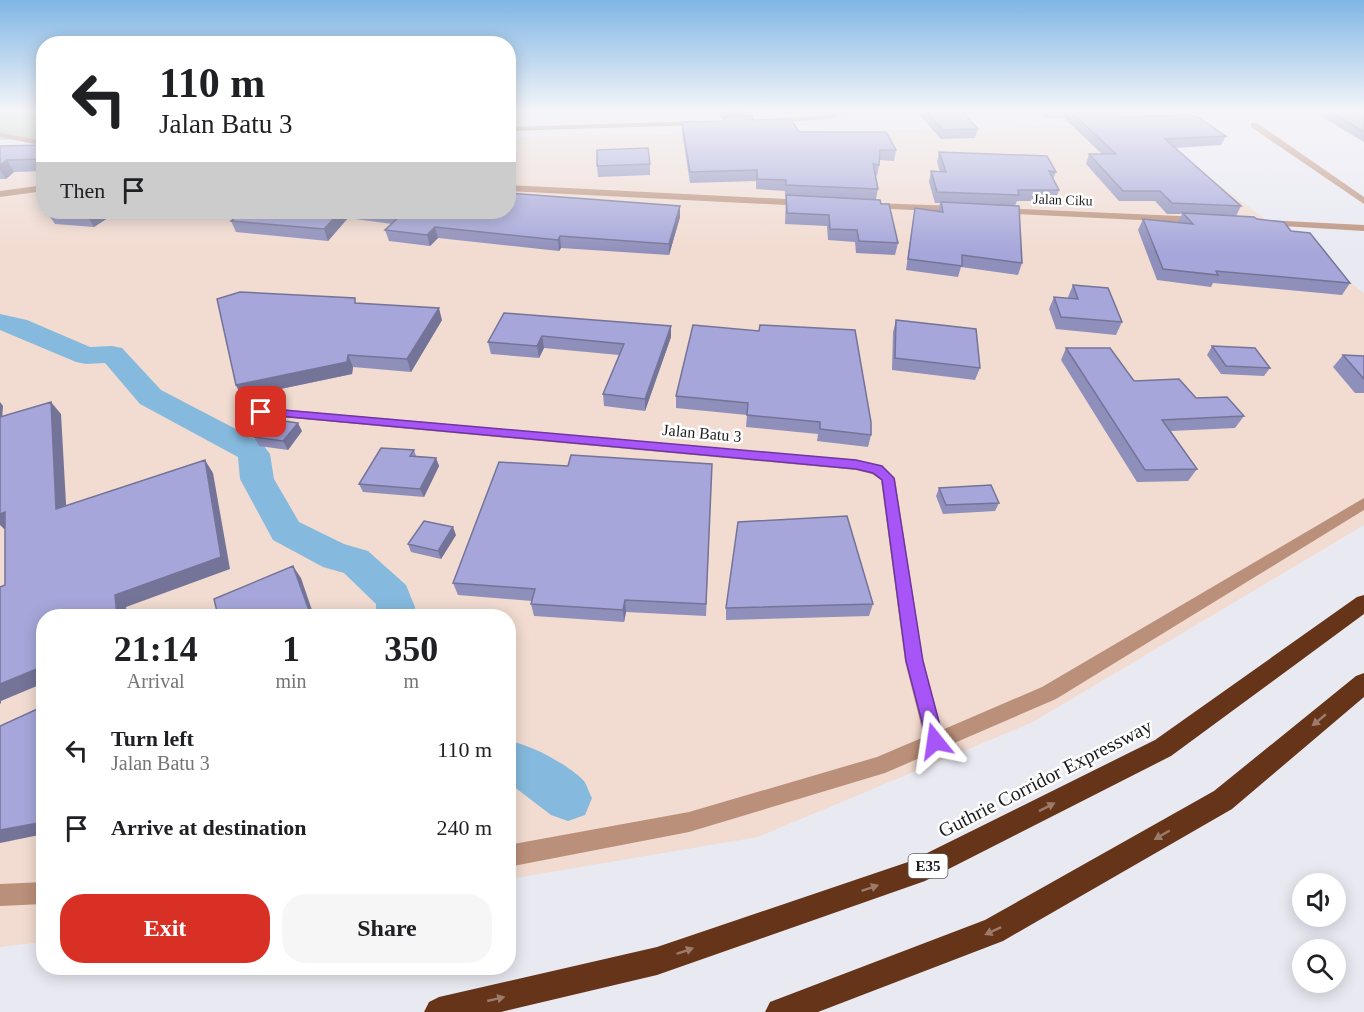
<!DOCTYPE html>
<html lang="en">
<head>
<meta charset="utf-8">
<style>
	:root { --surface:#fff; --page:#f6f6f6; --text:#202124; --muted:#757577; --accent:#d93025 }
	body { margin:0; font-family:Georgia,serif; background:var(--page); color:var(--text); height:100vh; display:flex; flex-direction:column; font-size:22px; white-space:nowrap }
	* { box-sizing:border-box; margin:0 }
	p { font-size:20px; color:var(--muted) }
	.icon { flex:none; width:33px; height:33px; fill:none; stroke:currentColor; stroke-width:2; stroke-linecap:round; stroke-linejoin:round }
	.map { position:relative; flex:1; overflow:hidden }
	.sheet { position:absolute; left:36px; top:609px; width:480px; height:366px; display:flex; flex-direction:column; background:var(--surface); border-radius:24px; box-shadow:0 3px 15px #0003 }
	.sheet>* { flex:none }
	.banner { position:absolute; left:36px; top:36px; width:480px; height:183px; border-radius:24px; box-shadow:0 3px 15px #0003; background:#fff; color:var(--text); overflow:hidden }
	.fabs { position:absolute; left:1292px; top:873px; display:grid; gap:12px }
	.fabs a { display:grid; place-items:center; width:54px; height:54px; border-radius:50%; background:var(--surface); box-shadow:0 3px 15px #0003; font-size:30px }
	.pin { position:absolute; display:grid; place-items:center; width:51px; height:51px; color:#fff; margin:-26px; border-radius:12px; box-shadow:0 3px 9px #0006 }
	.me { position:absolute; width:66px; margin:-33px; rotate:345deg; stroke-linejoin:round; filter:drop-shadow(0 0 4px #0008) }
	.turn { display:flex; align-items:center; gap:21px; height:126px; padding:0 24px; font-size:27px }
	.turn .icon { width:78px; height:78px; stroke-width:2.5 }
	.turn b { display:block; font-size:42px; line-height:51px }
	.then { display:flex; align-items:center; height:57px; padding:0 24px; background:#0003; gap:12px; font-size:22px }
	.eta { display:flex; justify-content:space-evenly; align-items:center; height:102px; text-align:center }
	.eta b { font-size:36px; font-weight:800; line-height:42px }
	.action { display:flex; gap:12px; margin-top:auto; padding:12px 24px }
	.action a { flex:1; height:69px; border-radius:24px; background:var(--accent); color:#fff; font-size:24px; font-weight:800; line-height:69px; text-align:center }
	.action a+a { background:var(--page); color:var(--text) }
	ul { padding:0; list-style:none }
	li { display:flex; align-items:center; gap:18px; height:78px; padding:0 24px }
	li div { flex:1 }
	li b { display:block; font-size:22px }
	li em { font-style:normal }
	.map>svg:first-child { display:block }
	.industrial { fill:#f2dbd0 }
	.green { fill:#bec7a4 }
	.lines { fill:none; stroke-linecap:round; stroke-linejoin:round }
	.river { fill:#85bade; fill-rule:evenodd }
	.minor { fill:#bb907a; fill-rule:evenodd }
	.highway { fill:#663419; fill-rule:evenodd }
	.wall { fill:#8f8fbb }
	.shaded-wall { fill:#747499 }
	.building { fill:#a6a6da; stroke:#747499; stroke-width:1.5 }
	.oneway { fill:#9c7b6a }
	.route { fill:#a855f7; stroke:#6d37a1; stroke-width:1.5 }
	.labels { text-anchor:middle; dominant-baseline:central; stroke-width:5; stroke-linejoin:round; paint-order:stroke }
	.far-street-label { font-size:14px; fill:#1b1c1f; stroke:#fff }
	.shield { fill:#fff; stroke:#5f6062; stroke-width:1.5 }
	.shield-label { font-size:15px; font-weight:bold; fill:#1b1c1f }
	.street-label { font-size:16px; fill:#1b1c1f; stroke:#fff }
	.near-street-label { font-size:20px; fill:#1b1c1f; stroke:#fff }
</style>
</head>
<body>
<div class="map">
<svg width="1364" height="1012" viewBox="0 0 1364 1012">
	<rect width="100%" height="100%" fill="#e9e9f2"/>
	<path class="industrial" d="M1139,125L1364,293V525L1033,722L758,837L509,879L508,616H44L43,942L0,947V147L43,146L44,212H508L509,137Z"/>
	<path class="green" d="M0,110H43V139L0,140Z"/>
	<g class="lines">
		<path class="river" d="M0,314L27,320L90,347L112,346L122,348L161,390L261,442L270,454L274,479L299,522L344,544L368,551L406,585L415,607L414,616H376V604L344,573L323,567L273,540L240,479L238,457L140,404L105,363L86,364L76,362L0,330Z
			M508,741C530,744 569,765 584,781C587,785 589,793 592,798L585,815L568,821L551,815L513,786L508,785Z"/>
		<path class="minor" d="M844,110H857L830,119L772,123L768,121L772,119L829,115Z
			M508,111L515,117L511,127L700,121L704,123L700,125L508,131Z
			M1251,123H1257L1364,197V204L1251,127Z
			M0,133L44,141V146L0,137Z
			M44,185V191L0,197V191Z
			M508,185L805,200L810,203L805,206L508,191Z
			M871,203L958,206L963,209L958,212L868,208V204Z
			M1000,208L1201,217L1206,220L1201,223L997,213V209Z
			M1267,220L1364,225V231L1264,225L1262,223Z
			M242,406L856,460L882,466L895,478L923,661L942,730L1042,687L1364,498V510L1056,699L885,773L689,832L508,867V845L689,812L877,757L924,737L905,661L881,480L872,474L856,470L237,413L235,410Z
			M44,882V904L0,906V884Z"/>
		<path class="highway" d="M1364,595V614L1171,756L925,881L657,975L501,1012H424L429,1002L439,997L657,947L911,861L1155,740L1357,597Z
			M1364,673V697L1232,809L1003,941L818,1012H765L770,1002L985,920L1214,791L1356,676Z"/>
	</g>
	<path class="wall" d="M717,110H748V116L753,120L799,132L896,150L894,161L880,160L877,176L875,175L878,189L876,199L881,204L898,243L895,255L856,253L855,242L828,240L827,226L785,224L786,196H785V191L756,189V181L690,183L682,132V122L723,121V118H720Z
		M915,110H961L978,129L975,138L941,139Z
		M1036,110H1114L1122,117L1226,136L1221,145L1174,148L1241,206L1236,216L1257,219L1291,231L1350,283L1342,295L1213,283L1211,287L1157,280L1138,230L1143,219L1178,222L1182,214H1167L1155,201H1119L1086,164L1089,154H1102L1064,118H1045Z
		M1311,110H1357L1364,114V142Z
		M44,143V171L14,172L6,179H0V146L42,145Z
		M939,152L1056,172L1053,179L1059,190L1055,201H1017L1015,206L1022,263L1018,275L961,267L958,277L906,270L913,220L915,208L938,211L940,203H935L929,182L931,171L940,172L937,162Z
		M650,164V175L598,177L597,166Z
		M52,212H172L169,214L117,212L94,227L55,224L48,214Z
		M243,212H508L680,217L669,255L561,248L559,251L438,238L430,246L389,241L385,230L392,224L348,218L328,241L236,232L231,221Z
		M1073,285L1122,322L1116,335L1056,329L1049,309L1054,297L1069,299L1068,297Z
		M357,303L442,320L411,372L353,367L352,374L242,397L236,385Z
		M504,313L671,326V337L645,411L604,406L603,394L619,355L544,348L539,358L491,354L488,342Z
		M896,320L980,368L975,380L892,370L893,332Z
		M693,325L871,435L868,447L817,441L818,434L746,427L747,415L676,408V396Z
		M1212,346L1270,368L1264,376L1221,374L1207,355Z
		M1066,348L1134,381L1196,398L1244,416L1235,428L1171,431L1197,469L1188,481L1137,482L1061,360Z
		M1343,355L1364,356V393H1355L1333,367Z
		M302,431L288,450L259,446L254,437Z
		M414,450L416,456L436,458L439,466L424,497L363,492L359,484Z
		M712,464L706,616L626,612L624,622L534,616L531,604L532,601L458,595L453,583L568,466Z
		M939,488L999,503L995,511L943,514L936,496Z
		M456,535L441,559L411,552L408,544Z
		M873,604L869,616L726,620V608Z"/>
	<path class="shaded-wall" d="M7,160L14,172L6,179L0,170V165Z
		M680,206V217L669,255V244Z
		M96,212H117L94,227L88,217Z
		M340,212H346L348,218L328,241L324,229Z
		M435,227L438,238L430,246L427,235Z
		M560,236L561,248L559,251L558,240Z
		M439,308L442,320L411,372L407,359Z
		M671,326V337L645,411V399Z
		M542,336L544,348L539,358L537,346Z
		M348,355L353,367L352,374L242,397L236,385Z
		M0,402L3,406L1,432L0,431Z
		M51,402L61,414L67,521L56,509Z
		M298,423L302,431L288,450L283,441Z
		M436,458L439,466L424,497L420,489Z
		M205,460L213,473L230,569L126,607L127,616H117L115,595Z
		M5,512L17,524L4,529L0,525V514Z
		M453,527L456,535L441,559L438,551Z
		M293,566L301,578L314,616H311Z
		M625,600L626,612L624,622L623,610Z
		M44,666V683L1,701V703L0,704V684Z
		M44,822V834L0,843V830Z"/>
	<path class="building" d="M719,110H748V111L720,112Z
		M925,110H961L978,129L943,130Z
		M1069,110H1114L1122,117L1190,115L1199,118L1226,136L1165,139L1241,206L1172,203L1160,191H1123L1089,154H1116Z
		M1328,110H1357L1364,114V132Z
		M752,116L753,120L791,119L799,132H886L896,150H880L879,165L873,164L878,189L786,185V180L757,179V170L690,172L682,122L724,121L723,117Z
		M44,143V159L7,160L0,165V146L42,145Z
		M648,148L650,164L597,166V150Z
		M939,152L1047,156L1056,172L1049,171L1059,190H1018L1019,195L937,192L931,171L946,172Z
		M508,193L680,206L669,244L560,236L558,240L435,227L427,235L385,230L402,214L380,212H508Z
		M786,195L880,200L881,204H889L898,243L859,241L857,230L830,229L829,215L787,213Z
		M941,202L1019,206L1022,263L962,255V266L908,259L915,208L943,212Z
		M52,212H96L88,217L48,214Z
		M243,212H340L324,229L231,221Z
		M1183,213L1254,217L1257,219L1284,222L1291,231L1310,233L1350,283L1216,271L1218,275L1163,269L1143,219L1193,224Z
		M1073,285L1108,288L1122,322L1061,317L1054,297L1078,299Z
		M240,292L355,298V303L439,308L407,359L348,355L347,362L236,385L217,299Z
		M504,313L671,326L645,399L603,394L624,344L542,336L537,346L488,342Z
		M896,320L976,329L980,368L895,358Z
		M693,325L759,331L760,325L855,330L871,422V435L820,429V422L747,415L748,403L676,396Z
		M1212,346L1255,348L1270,368L1226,366Z
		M1066,348H1110L1134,381L1179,379L1196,398L1227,397L1244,416L1162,420L1197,469L1145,470Z
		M1343,355L1364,356V379Z
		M51,402L56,509L205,460L221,557L115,595L117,616H44V666L0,684V587L5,585V512L0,514V417Z
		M270,419L298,423L283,441L254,437Z
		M381,448L414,450L410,456L436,458L420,489L359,484Z
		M571,455L712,464L706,604L625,600L623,610L531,604L535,589L453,583L499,462L568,466Z
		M991,485L999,503L946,505L939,488Z
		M847,516L873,604L726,608L738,522Z
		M424,521L453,527L438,551L408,544Z
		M293,566L311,616H218L214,599Z
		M44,706V822L0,830V726Z"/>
	<defs><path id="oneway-solid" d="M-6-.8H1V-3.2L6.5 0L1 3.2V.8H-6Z" transform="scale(1.5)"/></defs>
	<g class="oneway">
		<use href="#oneway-solid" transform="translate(1319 720) rotate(140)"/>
		<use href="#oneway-solid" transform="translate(1047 807) rotate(-27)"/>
		<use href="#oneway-solid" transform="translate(1162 835) rotate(150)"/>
		<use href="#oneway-solid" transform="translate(870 888) rotate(-19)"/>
		<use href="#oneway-solid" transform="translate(993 931) rotate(155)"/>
		<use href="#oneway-solid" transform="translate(685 951) rotate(-19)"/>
		<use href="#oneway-solid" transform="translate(496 999) rotate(-13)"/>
	</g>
	<linearGradient id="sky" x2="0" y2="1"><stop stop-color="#80b6e4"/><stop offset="0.44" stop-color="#f5f5f9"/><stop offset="1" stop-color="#f5f5f9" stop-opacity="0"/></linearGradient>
	<rect width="1364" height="252" fill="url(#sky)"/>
	<path class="route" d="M261,408L856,460L882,466L894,478L923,661L944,741L942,747L935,750L929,747L927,741L906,661L882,480L873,473L856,469L257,414V409Z"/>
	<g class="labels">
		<g class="far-street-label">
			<text transform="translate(1063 200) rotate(2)">Jalan Ciku</text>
		</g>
		<rect class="shield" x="908.5" y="854" width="39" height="24" rx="4.5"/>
		<g class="shield-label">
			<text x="928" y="866">E35</text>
		</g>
		<g class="street-label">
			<text transform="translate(702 433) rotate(5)">Jalan Batu 3</text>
		</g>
		<g class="near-street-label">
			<text transform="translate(1045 778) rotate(-27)">Guthrie Corridor Expressway</text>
		</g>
	</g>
</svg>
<div class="fabs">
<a><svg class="icon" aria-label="sound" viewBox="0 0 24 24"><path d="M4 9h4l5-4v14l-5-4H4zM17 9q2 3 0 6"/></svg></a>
<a><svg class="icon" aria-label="search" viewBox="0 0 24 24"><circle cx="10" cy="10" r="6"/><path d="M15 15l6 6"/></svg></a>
</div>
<div class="pin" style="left:261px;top:412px;background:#d93025"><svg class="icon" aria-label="arrive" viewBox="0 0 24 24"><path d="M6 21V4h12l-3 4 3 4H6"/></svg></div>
<svg class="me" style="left:935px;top:741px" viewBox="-20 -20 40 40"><path d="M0-17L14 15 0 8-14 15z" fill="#a855f7" stroke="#fff" stroke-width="4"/></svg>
<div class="banner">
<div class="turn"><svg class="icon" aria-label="left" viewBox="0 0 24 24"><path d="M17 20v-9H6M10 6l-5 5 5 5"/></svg><div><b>110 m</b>Jalan Batu 3</div></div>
<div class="then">Then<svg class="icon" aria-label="arrive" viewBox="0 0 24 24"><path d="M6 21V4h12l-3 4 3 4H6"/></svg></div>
</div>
<section class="sheet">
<div class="eta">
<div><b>21:14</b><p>Arrival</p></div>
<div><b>1</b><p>min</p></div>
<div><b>350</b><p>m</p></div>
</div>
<ul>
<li><svg class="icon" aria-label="left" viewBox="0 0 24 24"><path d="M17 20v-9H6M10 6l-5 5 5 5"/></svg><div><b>Turn left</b><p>Jalan Batu 3</p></div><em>110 m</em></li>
<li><svg class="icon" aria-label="arrive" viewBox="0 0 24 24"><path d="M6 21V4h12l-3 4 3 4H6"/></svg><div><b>Arrive at destination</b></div><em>240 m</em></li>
</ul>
<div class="action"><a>Exit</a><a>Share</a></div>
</section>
</div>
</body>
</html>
